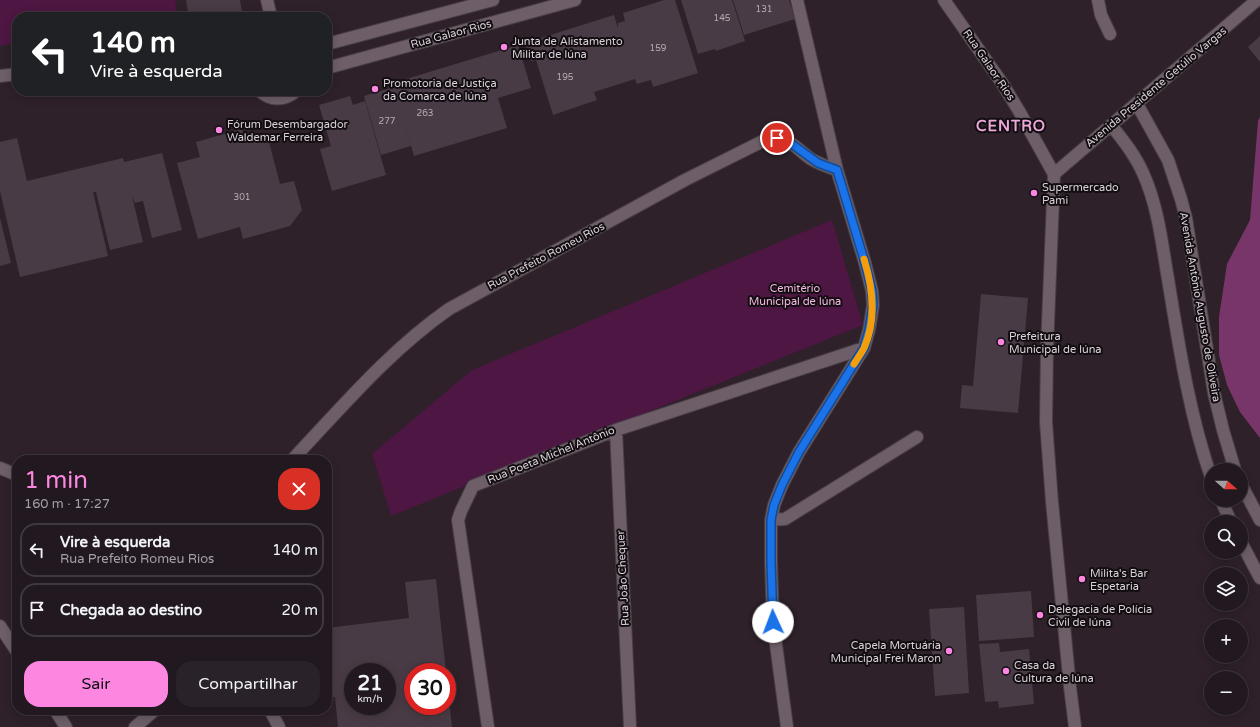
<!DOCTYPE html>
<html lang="pt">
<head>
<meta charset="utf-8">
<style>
	:root { --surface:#221920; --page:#2a2229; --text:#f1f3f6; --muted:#a2a0a5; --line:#3f383e; --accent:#fd86e1 }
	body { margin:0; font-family:"Varela Round",sans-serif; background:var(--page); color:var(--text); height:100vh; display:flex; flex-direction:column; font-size:15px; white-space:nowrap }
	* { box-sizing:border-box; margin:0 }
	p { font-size:13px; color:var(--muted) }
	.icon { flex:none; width:22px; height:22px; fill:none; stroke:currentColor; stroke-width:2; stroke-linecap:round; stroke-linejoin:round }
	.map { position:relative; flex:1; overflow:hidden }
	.panel { position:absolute; left:12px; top:455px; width:320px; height:260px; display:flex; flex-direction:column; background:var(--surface); border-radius:16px; box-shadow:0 2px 10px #0003,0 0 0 1px var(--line) }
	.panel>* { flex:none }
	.banner { position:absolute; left:12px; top:12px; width:320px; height:84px; border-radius:16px; box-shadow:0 2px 10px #0003,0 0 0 1px var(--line); background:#202124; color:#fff; overflow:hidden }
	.needle { width:26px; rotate:111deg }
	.fabs { position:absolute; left:1204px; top:463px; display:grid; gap:8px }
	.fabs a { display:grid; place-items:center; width:44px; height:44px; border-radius:50%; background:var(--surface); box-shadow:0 2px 10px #0003,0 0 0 1px var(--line); font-size:20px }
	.speed { position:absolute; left:344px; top:663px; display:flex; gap:8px; font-size:20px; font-weight:700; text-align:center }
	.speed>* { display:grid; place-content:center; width:52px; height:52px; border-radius:50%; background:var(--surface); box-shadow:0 2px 10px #0003,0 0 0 1px var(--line); line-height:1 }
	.speed small { font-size:10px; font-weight:400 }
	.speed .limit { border:6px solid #d22; background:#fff; color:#111 }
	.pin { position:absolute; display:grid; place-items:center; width:34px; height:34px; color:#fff; margin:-17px; border:2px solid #fff; border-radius:50%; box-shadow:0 1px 4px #0007 }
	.me { position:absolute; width:44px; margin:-22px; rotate:358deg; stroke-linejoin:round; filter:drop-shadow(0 0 3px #0008) }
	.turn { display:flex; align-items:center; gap:14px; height:84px; padding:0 12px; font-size:18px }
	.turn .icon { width:52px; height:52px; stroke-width:2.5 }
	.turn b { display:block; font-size:28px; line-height:34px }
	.round { display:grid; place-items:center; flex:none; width:42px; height:42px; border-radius:16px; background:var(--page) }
	.summary { display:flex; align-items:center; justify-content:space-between; height:68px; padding:0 12px }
	h1 { font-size:24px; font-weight:600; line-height:30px; color:var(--accent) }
	.button { display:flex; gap:8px; margin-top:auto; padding:8px 12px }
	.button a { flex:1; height:46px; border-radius:16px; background:var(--accent); color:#111; font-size:16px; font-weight:600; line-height:46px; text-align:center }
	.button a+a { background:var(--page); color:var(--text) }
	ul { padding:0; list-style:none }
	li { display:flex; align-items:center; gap:12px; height:54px; margin:0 8px 6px; padding:0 4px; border:2px solid var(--line); border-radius:16px }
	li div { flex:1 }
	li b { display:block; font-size:15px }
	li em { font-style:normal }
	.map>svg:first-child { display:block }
	.green { fill:#4e1642 }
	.forest { fill:#783569 }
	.building { fill:#493b45; fill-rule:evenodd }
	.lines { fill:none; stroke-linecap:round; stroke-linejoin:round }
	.minor-casing { stroke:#483f46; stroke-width:14 }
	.minor { stroke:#6d5e68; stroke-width:12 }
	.route-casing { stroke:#114b97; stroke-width:10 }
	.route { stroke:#1a73e8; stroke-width:7 }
	.slow { stroke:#f59e0b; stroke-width:7 }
	.poi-dot { fill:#fd86e1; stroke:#120d11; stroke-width:1.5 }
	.labels { text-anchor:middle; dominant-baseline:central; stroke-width:4; stroke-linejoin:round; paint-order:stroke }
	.number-label { font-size:9px; fill:#b6acb3 }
	.street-label { font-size:11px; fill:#dad2d8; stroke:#120d11 }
	.poi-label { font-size:11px; fill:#dad2d8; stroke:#120d11; text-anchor:start }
	.park-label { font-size:11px; fill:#f4b8e3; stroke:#120d11 }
	.district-label { font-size:15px; font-weight:bold; letter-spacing:1px; fill:#eca9da; stroke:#120d11 }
</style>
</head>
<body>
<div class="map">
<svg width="1260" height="727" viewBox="0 0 1260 727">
	<rect width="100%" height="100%" fill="#2e212a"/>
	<path class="green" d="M0,0H175L177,11L145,17H17V42L0,46Z
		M832,220L863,325L391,516L372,454L472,370Z"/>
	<path class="forest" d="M1260,117V438L1240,412L1227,385L1219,355V317L1227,264L1250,220L1258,121Z"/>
	<path class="building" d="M186,0H240L243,17H189Z
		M664,0H675L698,73L653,87L651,80L637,84L635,79L594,92L597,100L553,115L536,60L531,61L525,43L614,15L618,28V23L625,21L623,13Z
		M681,0H732L745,41L716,51L715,49L698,54Z
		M733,0H789L795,19L744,35Z
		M1260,36V62L1248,47Z
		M518,45L531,88L498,98L507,128L414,156L397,97L411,146L381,155L364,96L394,87L393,83Z
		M350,96L353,105L365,101L386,175L332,191L320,149L331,146L319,105Z
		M242,129L245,140L267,134L280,184L294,181L302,210L290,226L243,239L240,227L198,239L177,163L200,157L196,142Z
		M17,138L27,181L123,158L124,162L162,153L182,230L152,238L143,201L135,203L132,196L143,242L110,250L96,192H93L108,256L20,277L0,191V142Z
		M0,218L11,263L0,266Z
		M981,294L1028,298L1018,413L960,408L962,385L973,386Z
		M436,579L446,672H413V706H447V692H448L452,727H338L335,697H331L327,661V628L409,618L405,582ZM353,672H387V706H353Z
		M1031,591L1034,637L979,641L976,595Z
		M964,607L969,693L935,696L929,609Z
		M999,643L1000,652L1029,649L1034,704L999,708L998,701L985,702L979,644Z"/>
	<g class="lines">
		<g class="minor-casing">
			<path id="minor" d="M267,0L271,17
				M944,0L1002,83L1019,111L1054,174
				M1098,0L1101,15L1110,34
				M327,44L493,0
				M327,68L575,0
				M0,76L17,74
				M260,91C270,101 285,101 296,91
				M1137,104L1168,160L1181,199L1186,218L1214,393L1223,430L1235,470
				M1111,125C1123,140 1135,155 1143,173C1158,206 1162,244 1168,279C1179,346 1189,413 1211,477
				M1054,174L1047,349L1046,422L1052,502L1070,687L1075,727
				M1054,174L1257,0
				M616,430L630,727
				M292,460C342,407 389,351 449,309L685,180L767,139C790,136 794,147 811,159C819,164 828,167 837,170
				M0,468L17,475
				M1241,484L1260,520
				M1221,500L1231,522
				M771,520L785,519L917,437
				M1241,542L1260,578
				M0,626L17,652
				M55,710L66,727
				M270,710L279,727
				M135,727L155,710
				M488,727L458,520L461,511L473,486L616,430L864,348
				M787,727L773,622L771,562V520L774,505L782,485L799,452L864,348L869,330L871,318L873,305L872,291L865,263L837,170L797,0"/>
		</g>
		<use href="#minor" class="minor"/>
	</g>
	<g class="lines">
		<g class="route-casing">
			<path id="route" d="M773,622L771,562V520L774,505L782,485L799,452L864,348L869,330L873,305L872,291L865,263L837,170L818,163L785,139L777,138"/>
		</g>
		<use href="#route" class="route"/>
		<path class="slow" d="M854,364C857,359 861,354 864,348C877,319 873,288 864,259"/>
	</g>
	<g class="poi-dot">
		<circle cx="504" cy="47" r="4"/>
		<circle cx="375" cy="89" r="4"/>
		<circle cx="219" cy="130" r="4"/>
		<circle cx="1034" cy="193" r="4"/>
		<circle cx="1001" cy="342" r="4"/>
		<circle cx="1082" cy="579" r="4"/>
		<circle cx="1040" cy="615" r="4"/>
		<circle cx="949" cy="651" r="4"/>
		<circle cx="1006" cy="671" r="4"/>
	</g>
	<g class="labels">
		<g class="number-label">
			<text x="764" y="9">131</text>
			<text x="722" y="18">145</text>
			<text x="658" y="48">159</text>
			<text x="565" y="77">195</text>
			<text x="425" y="113">263</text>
			<text x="387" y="121">277</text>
			<text x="242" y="197">301</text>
		</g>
		<g class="street-label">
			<text transform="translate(451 34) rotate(-15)">Rua Galaor Rios</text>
			<text transform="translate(989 65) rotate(56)">Rua Galaor Rios</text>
			<text transform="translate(1156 87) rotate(-40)">Avenida Presidente Getúlio Vargas</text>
			<text transform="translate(546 256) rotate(-28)">Rua Prefeito Romeu Rios</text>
			<text transform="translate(1200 307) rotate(80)">Avenida Antônio Augusto de Oliveira</text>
			<text transform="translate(551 455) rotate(-22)">Rua Poeta Michel Antônio</text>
			<text transform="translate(623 578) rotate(-93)">Rua João Chequer</text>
		</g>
		<g class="poi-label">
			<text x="512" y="41">Junta de Alistamento<tspan x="512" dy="13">Militar de Iúna</tspan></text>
			<text x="383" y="83">Promotoria de Justiça<tspan x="383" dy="13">da Comarca de Iúna</tspan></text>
			<text x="227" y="124">Fórum Desembargador<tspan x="227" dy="13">Waldemar Ferreira</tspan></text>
			<text x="1042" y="187">Supermercado<tspan x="1042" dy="13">Pami</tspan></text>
			<text x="1009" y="336">Prefeitura<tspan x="1009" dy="13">Municipal de Iúna</tspan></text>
			<text x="1090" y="573">Milita's Bar<tspan x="1090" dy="13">Espetaria</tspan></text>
			<text x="1048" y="609">Delegacia de Polícia<tspan x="1048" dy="13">Civil de Iúna</tspan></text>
			<text x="941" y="645" text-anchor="end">Capela Mortuária<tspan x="941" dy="13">Municipal Frei Maron</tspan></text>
			<text x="1014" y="665">Casa da<tspan x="1014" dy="13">Cultura de Iúna</tspan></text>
		</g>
		<g class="park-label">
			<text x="795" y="288">Cemitério<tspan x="795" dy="13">Municipal de Iúna</tspan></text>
		</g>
		<g class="district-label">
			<text x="1011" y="126">CENTRO</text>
		</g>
	</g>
</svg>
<div class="fabs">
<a><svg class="needle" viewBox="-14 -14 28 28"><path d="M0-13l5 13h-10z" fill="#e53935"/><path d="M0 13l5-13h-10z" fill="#a2a0a5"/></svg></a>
<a><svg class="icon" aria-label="search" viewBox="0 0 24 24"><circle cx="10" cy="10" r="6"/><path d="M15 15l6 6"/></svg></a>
<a><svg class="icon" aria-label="layers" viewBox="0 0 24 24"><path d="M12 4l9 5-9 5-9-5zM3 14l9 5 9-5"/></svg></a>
<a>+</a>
<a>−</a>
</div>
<div class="speed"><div>21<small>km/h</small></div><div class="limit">30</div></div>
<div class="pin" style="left:777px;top:138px;background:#d93025"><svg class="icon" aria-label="arrive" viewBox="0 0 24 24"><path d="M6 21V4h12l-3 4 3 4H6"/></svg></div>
<svg class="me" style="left:773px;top:622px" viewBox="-20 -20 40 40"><circle r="19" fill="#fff"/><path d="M0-13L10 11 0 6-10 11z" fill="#1a73e8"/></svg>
<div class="banner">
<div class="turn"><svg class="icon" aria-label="left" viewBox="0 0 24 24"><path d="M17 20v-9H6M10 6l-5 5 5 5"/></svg><div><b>140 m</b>Vire à esquerda</div></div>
</div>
<section class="panel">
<div class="summary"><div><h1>1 min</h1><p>160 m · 17:27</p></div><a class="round" style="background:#d93025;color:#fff"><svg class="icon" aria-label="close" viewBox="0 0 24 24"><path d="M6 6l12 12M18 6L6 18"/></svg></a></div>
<ul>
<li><svg class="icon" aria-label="left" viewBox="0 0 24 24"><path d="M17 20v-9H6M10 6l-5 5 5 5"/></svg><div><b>Vire à esquerda</b><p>Rua Prefeito Romeu Rios</p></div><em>140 m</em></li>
<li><svg class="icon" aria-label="arrive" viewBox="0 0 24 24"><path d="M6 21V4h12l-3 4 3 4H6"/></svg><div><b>Chegada ao destino</b></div><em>20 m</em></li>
</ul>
<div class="button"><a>Sair</a><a>Compartilhar</a></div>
</section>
</div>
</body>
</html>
